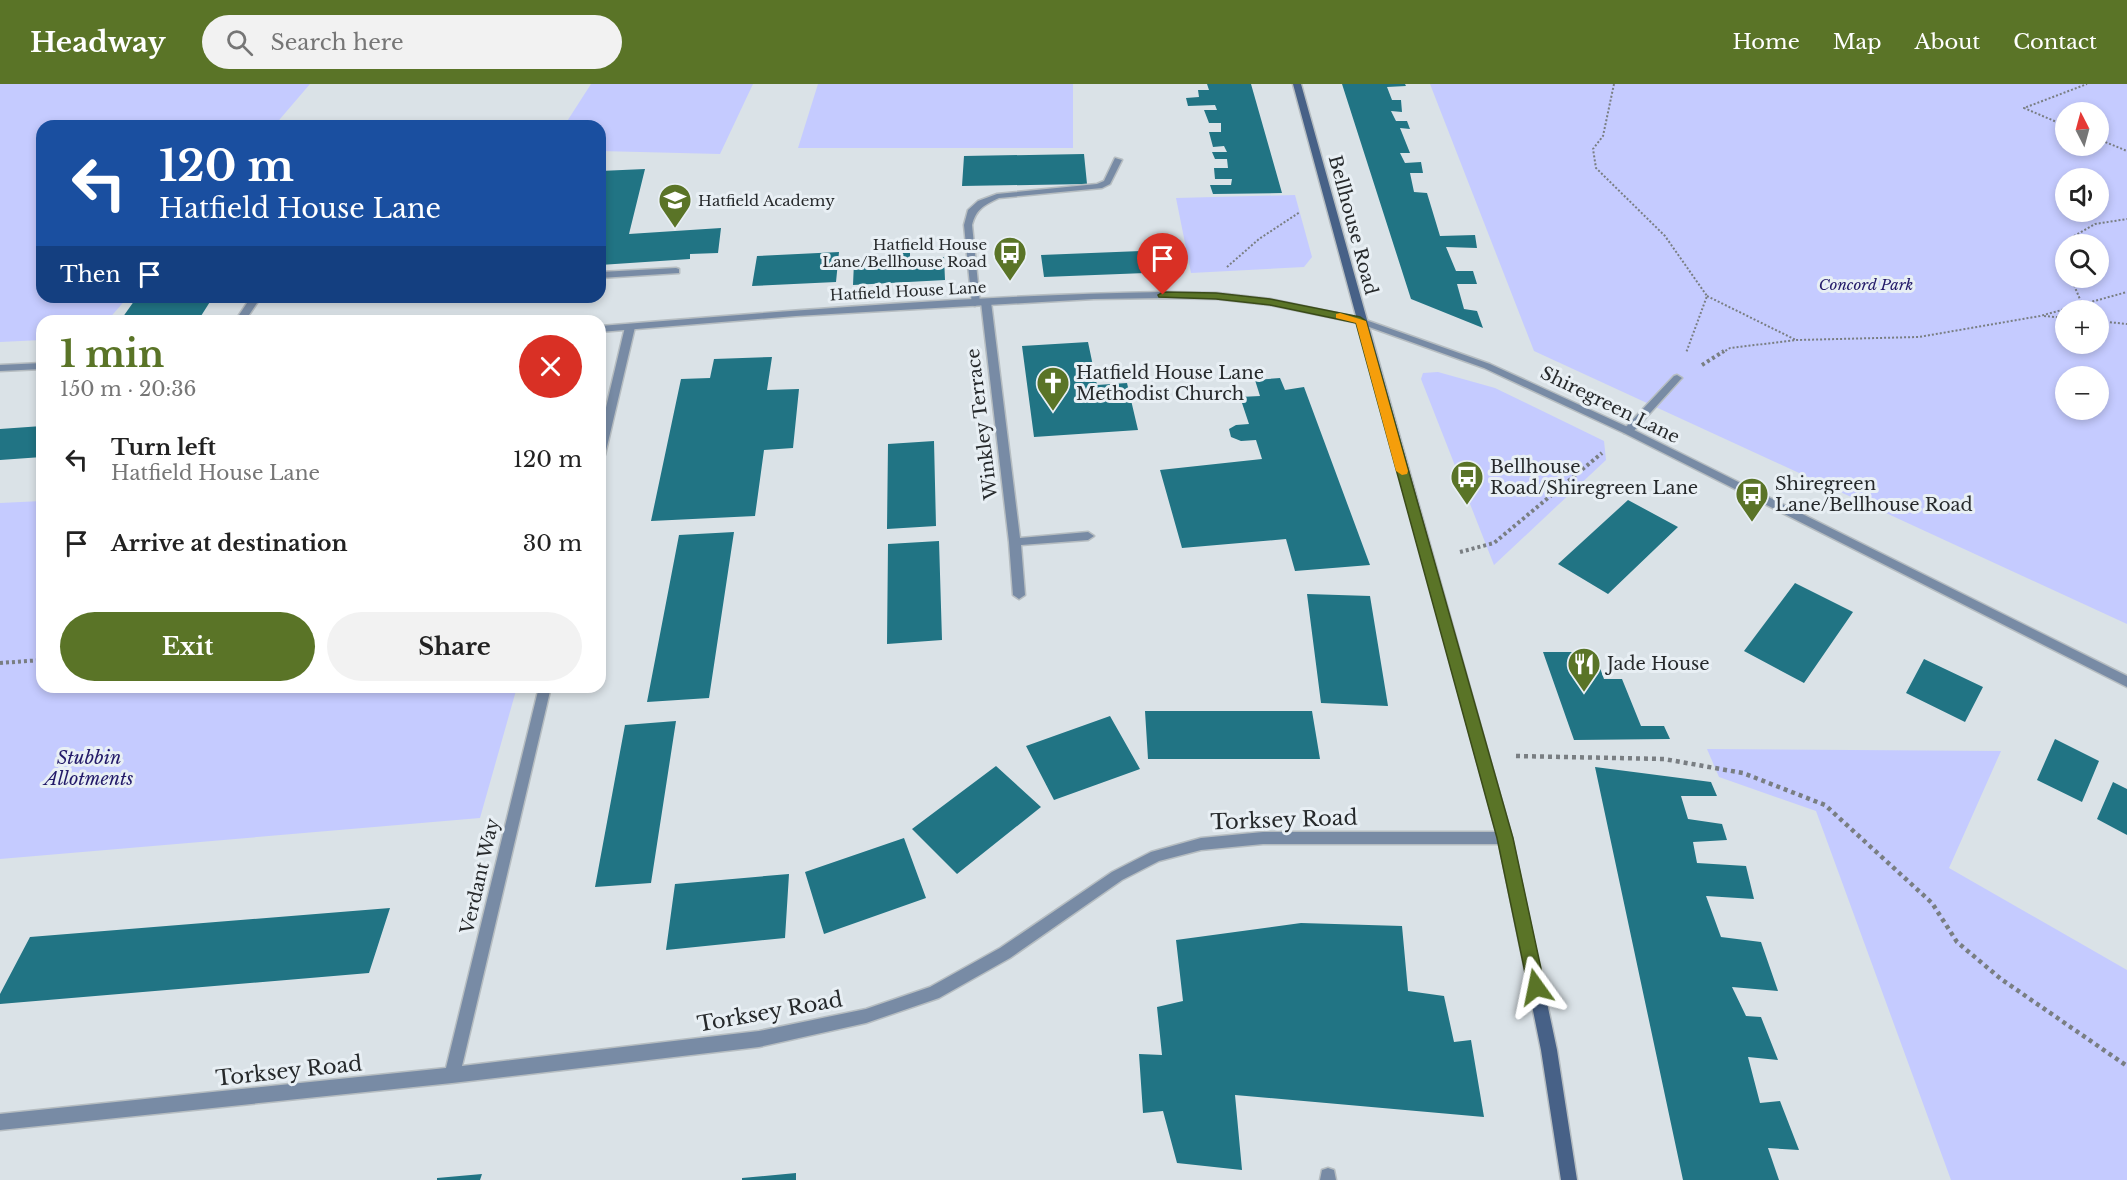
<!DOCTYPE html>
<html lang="en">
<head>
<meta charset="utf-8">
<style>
	:root { --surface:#fff; --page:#f2f2f2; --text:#222; --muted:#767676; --accent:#5a7427 }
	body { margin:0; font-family:"Libre Baskerville",serif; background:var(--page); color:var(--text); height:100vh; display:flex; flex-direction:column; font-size:22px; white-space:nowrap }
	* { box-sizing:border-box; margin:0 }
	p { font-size:20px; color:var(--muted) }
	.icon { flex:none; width:33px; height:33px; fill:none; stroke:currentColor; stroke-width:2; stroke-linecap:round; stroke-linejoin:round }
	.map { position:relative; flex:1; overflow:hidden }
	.sheet { position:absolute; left:36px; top:231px; width:570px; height:378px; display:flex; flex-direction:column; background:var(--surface); border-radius:18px; box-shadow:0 3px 9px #0003 }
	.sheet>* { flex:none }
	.hud { position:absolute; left:36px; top:36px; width:570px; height:183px; border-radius:18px; box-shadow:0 3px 9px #0003; background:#1a4fa0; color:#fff; overflow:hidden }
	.needle { width:39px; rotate:354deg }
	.tools { position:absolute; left:2055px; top:18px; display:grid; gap:12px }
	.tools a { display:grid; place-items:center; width:54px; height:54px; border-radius:50%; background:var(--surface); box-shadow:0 3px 9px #0003; font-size:30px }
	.pin { position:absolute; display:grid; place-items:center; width:51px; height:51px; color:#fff; margin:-62px -26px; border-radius:50% 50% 50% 0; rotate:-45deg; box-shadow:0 0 6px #0007 }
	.pin .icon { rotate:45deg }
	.me { position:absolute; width:66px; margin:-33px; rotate:348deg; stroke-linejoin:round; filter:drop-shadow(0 0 4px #0008) }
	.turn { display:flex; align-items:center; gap:21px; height:126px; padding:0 24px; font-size:27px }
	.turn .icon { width:78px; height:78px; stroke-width:2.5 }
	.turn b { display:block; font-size:42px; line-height:51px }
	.then { display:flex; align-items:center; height:57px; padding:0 24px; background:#0003; gap:12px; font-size:22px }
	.round { display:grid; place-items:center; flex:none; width:63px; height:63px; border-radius:32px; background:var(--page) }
	.summary { display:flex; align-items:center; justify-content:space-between; height:102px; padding:0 24px }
	h1 { font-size:36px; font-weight:700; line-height:45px; color:var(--accent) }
	.button { display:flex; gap:12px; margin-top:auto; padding:12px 24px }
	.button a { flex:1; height:69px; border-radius:36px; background:var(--accent); color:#fff; font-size:24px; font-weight:700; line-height:69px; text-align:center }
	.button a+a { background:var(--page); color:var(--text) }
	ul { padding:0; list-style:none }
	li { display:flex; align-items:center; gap:18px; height:84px; padding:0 24px }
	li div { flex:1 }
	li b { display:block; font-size:22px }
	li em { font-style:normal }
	header { display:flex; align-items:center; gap:36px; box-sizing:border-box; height:84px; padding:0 30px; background:var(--accent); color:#fff }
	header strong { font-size:28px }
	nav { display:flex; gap:33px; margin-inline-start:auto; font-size:21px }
	.search { width:420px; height:54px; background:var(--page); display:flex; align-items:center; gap:15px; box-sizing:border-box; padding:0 21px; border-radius:33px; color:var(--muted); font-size:22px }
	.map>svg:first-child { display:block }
	.green { fill:#c5cbff; fill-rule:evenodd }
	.building { fill:#217484 }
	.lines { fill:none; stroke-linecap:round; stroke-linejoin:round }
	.service-casing { stroke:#b6bdc1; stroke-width:3 }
	.minor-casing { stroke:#b6bdc1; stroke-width:3 }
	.tertiary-casing { stroke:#b6bdc1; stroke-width:3 }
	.secondary-casing { stroke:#b6bdc1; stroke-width:3 }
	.path-far2 { stroke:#797e82; stroke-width:2; stroke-dasharray:2 2; stroke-linecap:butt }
	.path-far1 { stroke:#797e82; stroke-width:4; stroke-dasharray:3 3; stroke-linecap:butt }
	.path { stroke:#797e82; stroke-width:4.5; stroke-dasharray:4 4; stroke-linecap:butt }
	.service { fill:#788ba5; fill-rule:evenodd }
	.minor { fill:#788ba5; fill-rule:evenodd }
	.tertiary { fill:#788ba5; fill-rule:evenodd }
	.secondary { fill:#476187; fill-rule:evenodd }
	.route { fill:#5a7427; stroke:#3a4b19; stroke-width:1.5 }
	.slow { fill:#f59e0b }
	.labels { text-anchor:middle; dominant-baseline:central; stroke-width:6; stroke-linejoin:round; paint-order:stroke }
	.far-poi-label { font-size:15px; fill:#26292b; stroke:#e8eff4; text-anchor:start }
	.far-park-label { font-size:15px; font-style:italic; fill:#221968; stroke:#e8eff4 }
	.far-street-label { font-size:15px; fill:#26292b; stroke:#e8eff4 }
	.street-label { font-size:18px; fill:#26292b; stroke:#e8eff4 }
	.poi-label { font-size:18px; fill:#26292b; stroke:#e8eff4; text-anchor:start }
	.park-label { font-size:18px; font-style:italic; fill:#221968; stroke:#e8eff4 }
	.near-street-label { font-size:21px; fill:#26292b; stroke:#e8eff4 }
</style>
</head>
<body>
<header>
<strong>Headway</strong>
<div class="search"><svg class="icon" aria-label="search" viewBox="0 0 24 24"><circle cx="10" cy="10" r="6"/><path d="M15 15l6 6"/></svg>Search here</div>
<nav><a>Home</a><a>Map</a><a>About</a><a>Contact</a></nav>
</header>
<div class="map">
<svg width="2127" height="1096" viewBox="0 0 2127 1096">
	<rect width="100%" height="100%" fill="#dae2e7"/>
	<path class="green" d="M0,0H310L274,42H42V213H128L107,237H42V256L0,258Z
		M591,0H753L720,70L600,67V42H564Z
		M818,0H1073V64H798Z
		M1430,0H2127V540L1534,267ZM2066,28H2098V62H2066ZM2066,94H2098V128H2066ZM2066,160H2098V194H2066ZM2066,226H2098V260H2066ZM2066,292H2098V326H2066Z
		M1295,111L1312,173L1304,183L1191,189L1176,114Z
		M1438,288L1495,304L1604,357L1606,376L1494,481L1421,295L1423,289Z
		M42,417V603H517L480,734L0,775V419Z
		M1707,665L2001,667L1949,784L2127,886V1096H1951L1816,727L1719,693Z"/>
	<path class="building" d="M1207,0H1251L1282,109L1213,110L1210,101H1231L1232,95H1215L1214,84H1228L1227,75H1215L1212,68H1227L1224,62L1213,63L1209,48H1221V39H1209L1204,26H1217L1215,21L1188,22L1186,14L1199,13L1198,6H1209Z
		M1342,0H1405L1406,2L1387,3L1392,16H1401L1402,28L1391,27L1396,37H1407L1410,45L1400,44L1410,69H1400L1405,79L1421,78L1423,89H1410L1414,108L1427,109L1440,152L1475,151L1477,164L1446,163L1456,187H1473L1477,200H1457L1464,225L1477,227L1483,244L1411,215Z
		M1084,70L1087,100L962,102L964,72Z
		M645,85L629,150L721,144L718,169L690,170V175L600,181V87Z
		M910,165V174L944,173L945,196L853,201L854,178L895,176V166Z
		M1166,166L1171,188L1044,193L1041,171Z
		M839,168L836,198L752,202L757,172Z
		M137,213H213L201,232L120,237Z
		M1088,258L1097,301L1127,299L1138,346L1034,353L1022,262Z
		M772,273L767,306L799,305L793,364L764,366L755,432L651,437L681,295L710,294L714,275Z
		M1280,294L1285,306L1304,303L1370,481L1295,487L1286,455L1182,464L1160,386L1262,375L1256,356L1241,357L1231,353L1229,345L1236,341L1249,340L1240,313L1260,312L1255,296Z
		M42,342V373L0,376V345Z
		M934,357L936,442L887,445L888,360Z
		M1628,416L1678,443L1608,510L1558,480Z
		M734,448L709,614L647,618L679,451Z
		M939,457L942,556L887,560L888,460Z
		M1795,499L1853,528L1804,599L1744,567Z
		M1307,510L1370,512L1388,622L1321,619Z
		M1543,568H1594L1604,595H1622L1641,642H1664L1670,655L1574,656Z
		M1924,575L1983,603L1965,638L1906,609Z
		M1145,627H1312L1320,675H1148Z
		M1110,632L1140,685L1054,716L1026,662Z
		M676,637L651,799L595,803L625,641Z
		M2055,655L2099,677L2082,718L2037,696Z
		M996,682L1041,723L957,790L912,745Z
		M1595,683L1711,698L1717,712H1681L1688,735L1722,740L1727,756L1693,758L1697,779L1746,782L1754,815L1706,812L1721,853L1761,858L1778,907L1732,903L1746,932L1761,933L1778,976L1748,973L1760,1019L1780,1017L1799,1066L1768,1064L1779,1096H1683Z
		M2113,698L2127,705V751L2097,735Z
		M904,754L926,814L824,850L805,788Z
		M789,790L785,854L666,866L675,800Z
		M390,824L369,889L0,920V910L30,853Z
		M1301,839L1402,842L1408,907L1444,912L1454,958L1471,956L1484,1033L1235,1011L1242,1086L1177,1079L1163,1027L1143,1029L1139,970L1162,971L1157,923L1183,917L1176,856Z
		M796,1089V1096H742V1094Z
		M482,1090L480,1096H437V1094Z"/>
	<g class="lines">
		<g class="service-casing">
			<path id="service" d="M1115,74L1122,76L1110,100L1102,104L999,114C984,121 976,125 972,141L980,219L975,222L972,221L964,141L968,126L978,117L997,110L1097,100L1104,97Z
				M676,184L679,185V189L600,194V188Z
				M251,213H261L245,237H235Z
				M1677,291L1682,294L1680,296L1632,349H1624V345L1674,292Z
				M1328,1084L1334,1086L1336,1096H1320L1322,1086Z"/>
		</g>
		<g class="minor-casing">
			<path id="minor" d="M986,215L991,218L1020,454L1088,448L1094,452L1088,456L1021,461L1025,511L1019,515L1013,511L1009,458L981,218Z
				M630,240L635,243L605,371L600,374V349L625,243Z
				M539,603H551L462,982L759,947L866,925L930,903L1000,864L1112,788L1151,768L1201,754L1263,748H1505L1510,750L1512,754L1510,758L1505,760H1263L1201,766L1159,777L1122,796L1010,874L939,914L866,939L759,963L452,999L0,1046V1030L446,984Z"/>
		</g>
		<g class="tertiary-casing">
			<path id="tertiary" d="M1163,208L1217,209L1270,215L1360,234L1490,280L1632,345L2127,592V603L1624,349L1484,284L1358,239L1270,221L1217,215L1163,214L1094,215L796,232L600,248V242C787,227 975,211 1163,208Z
				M42,279V285L0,287V281Z"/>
		</g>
		<g class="secondary-casing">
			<path id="secondary" d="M1293,0H1301L1512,754L1557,966L1577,1096H1561L1541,966L1498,754Z"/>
		</g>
		<path class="path-far2" d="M1614,0L1603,52L1593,65L1596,84L1665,152L1707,212L1686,269
			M2066,42L2024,24L2087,0
			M2098,55L2127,67
			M2067,160V156L2095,140L2127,135
			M1227,183L1259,155L1300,128
			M2071,194L2082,220
			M1707,212L1796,256
			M2044,232L2066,234
			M2098,237L2127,240
			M1722,269L1730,264L1797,256L1919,253L2040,232L2127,208"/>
		<path class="path-far1" d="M1702,281L1724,267
			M1460,468L1494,459L1602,369
			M0,579L42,576"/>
		<path class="path" d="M1516,672L1664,675L1743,689L1825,721L1932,819L1957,858L2001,895L2127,982"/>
		<use href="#service" class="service"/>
		<use href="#minor" class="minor"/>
		<use href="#tertiary" class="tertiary"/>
		<use href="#secondary" class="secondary"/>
	</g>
	<path class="route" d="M1163,208L1216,209L1270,215L1360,233L1366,237L1513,754L1545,903L1542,908L1536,911L1530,908L1528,903L1497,754L1356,239L1270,221L1216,215L1159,213L1158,211Z"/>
	<path class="slow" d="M1340,229L1366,237L1408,387L1407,390L1402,391L1396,387L1356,239L1336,234V230Z"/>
	<defs>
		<g id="school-pin" transform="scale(1.725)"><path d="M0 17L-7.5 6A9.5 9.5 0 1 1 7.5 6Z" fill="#5a7427" stroke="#e8eff4"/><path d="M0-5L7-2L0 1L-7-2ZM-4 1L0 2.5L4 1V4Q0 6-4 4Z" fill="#fff"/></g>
		<g id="bus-pin" transform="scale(1.725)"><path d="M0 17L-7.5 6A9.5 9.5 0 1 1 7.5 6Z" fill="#5a7427" stroke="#e8eff4"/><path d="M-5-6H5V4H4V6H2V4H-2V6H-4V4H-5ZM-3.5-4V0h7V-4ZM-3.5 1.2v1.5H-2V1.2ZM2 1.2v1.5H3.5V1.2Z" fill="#fff"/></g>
		<g id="church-pin" transform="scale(1.725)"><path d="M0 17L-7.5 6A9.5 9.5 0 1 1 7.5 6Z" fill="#5a7427" stroke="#e8eff4"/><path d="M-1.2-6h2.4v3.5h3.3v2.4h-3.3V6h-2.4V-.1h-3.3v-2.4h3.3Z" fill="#fff"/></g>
		<g id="restaurant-pin" transform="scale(1.725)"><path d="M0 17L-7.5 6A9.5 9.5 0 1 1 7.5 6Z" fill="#5a7427" stroke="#e8eff4"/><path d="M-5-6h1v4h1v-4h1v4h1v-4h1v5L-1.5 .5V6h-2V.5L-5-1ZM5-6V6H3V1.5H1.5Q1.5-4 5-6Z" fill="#fff"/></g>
	</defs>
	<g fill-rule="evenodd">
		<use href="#school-pin" x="675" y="116"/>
		<use href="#bus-pin" x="1010" y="169"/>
		<use href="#church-pin" x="1053" y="299"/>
		<use href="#bus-pin" x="1467" y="393"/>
		<use href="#bus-pin" x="1752" y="410"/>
		<use href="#restaurant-pin" x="1584" y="580"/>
	</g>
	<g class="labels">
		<g class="far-poi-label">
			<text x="698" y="116">Hatfield Academy</text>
			<text x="987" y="160" text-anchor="end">Hatfield House<tspan x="987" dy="17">Lane/Bellhouse Road</tspan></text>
		</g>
		<g class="far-park-label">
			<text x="1866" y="200">Concord Park</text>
		</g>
		<g class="far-street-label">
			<text transform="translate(908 207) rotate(-3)">Hatfield House Lane</text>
		</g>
		<g class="street-label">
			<text transform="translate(1353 141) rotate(75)">Bellhouse Road</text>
			<text transform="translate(1610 321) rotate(26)">Shiregreen Lane</text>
			<text transform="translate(982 340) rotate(-97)">Winkley Terrace</text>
			<text transform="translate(480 792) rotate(-77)">Verdant Way</text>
		</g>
		<g class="poi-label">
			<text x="1076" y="289">Hatfield House Lane<tspan x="1076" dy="21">Methodist Church</tspan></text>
			<text x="1490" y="383">Bellhouse<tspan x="1490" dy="21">Road/Shiregreen Lane</tspan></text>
			<text x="1775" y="400">Shiregreen<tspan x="1775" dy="21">Lane/Bellhouse Road</tspan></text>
			<text x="1607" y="580">Jade House</text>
		</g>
		<g class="park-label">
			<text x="89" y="674">Stubbin<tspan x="89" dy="21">Allotments</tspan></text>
		</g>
		<g class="near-street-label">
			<text transform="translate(1284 736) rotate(-2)">Torksey Road</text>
			<text transform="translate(770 928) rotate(-10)">Torksey Road</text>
			<text transform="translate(289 987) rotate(-6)">Torksey Road</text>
		</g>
	</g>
</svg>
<div class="tools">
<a><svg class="needle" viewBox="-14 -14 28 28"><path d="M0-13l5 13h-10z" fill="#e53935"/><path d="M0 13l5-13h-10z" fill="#767676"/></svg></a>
<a><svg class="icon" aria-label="sound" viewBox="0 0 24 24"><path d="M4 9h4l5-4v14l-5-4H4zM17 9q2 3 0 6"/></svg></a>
<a><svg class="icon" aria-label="search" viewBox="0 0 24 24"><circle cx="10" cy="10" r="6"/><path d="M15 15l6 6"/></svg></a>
<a>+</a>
<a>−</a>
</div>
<div class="pin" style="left:1163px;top:211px;background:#d93025"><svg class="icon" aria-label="arrive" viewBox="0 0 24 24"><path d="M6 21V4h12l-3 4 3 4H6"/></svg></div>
<svg class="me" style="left:1536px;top:903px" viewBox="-20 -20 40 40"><path d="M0-17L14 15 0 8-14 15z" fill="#5a7427" stroke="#fff" stroke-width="4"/></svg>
<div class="hud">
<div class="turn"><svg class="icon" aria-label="left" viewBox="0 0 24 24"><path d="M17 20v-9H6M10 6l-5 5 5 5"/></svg><div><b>120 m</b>Hatfield House Lane</div></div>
<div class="then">Then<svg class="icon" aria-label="arrive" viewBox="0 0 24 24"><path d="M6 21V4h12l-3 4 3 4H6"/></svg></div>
</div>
<section class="sheet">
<div class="summary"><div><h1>1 min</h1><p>150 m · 20:36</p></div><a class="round" style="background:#d93025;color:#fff"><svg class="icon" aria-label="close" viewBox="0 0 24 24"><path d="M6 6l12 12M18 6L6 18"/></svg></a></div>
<ul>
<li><svg class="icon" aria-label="left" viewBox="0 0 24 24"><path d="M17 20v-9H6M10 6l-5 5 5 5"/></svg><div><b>Turn left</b><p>Hatfield House Lane</p></div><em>120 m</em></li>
<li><svg class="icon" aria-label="arrive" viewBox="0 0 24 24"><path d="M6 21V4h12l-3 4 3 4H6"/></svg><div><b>Arrive at destination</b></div><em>30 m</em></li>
</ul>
<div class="button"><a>Exit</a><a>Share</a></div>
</section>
</div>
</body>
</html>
